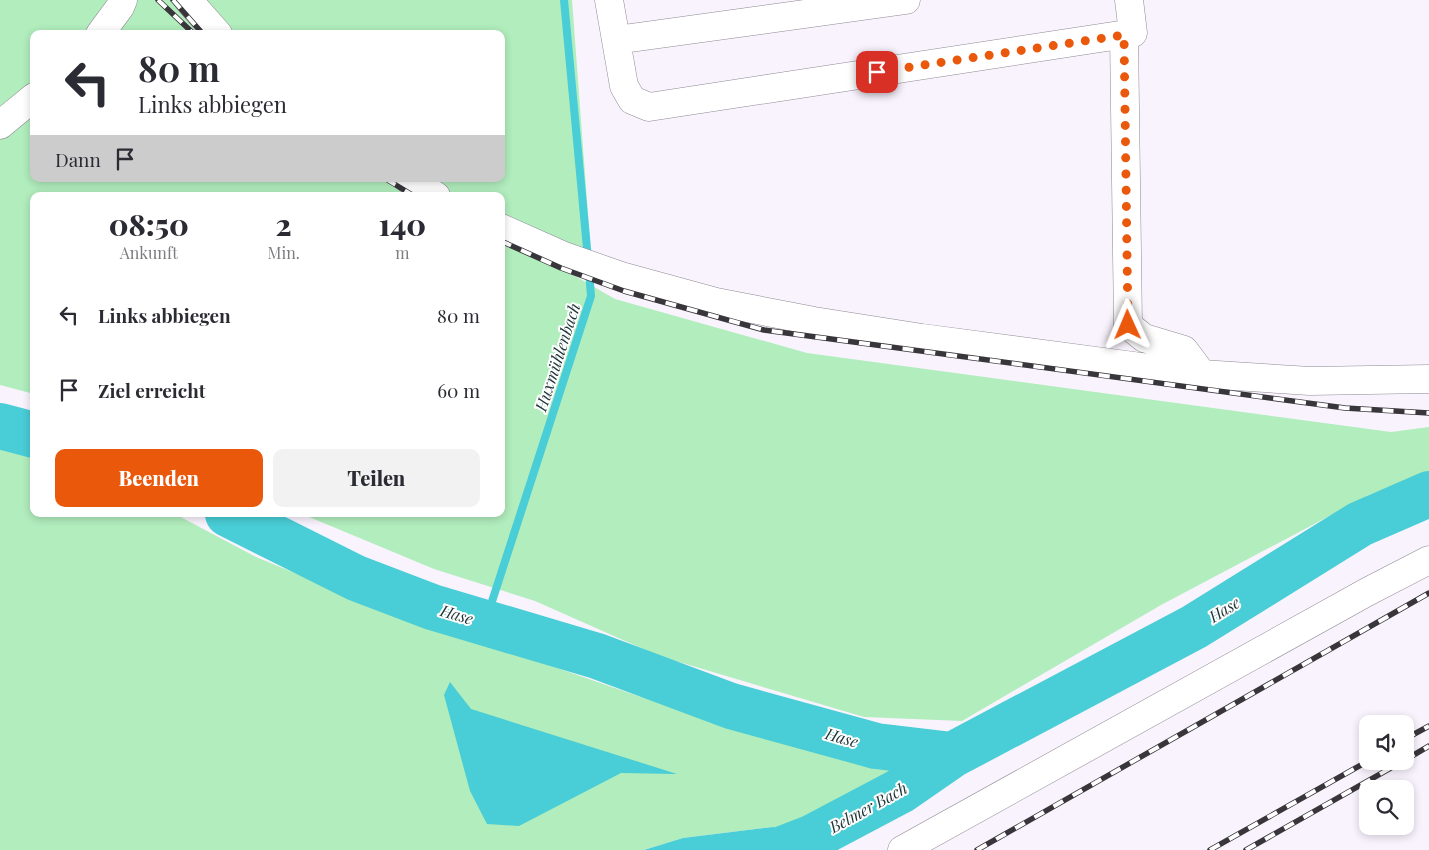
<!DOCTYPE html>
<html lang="de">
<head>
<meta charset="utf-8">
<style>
	:root { --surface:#fff; --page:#f2f2f3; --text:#2b2b33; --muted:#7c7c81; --accent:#ea580c }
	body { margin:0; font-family:"Playfair Display",serif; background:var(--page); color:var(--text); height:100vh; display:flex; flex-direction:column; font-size:19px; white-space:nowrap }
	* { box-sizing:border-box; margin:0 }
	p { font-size:16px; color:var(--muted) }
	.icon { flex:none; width:28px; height:28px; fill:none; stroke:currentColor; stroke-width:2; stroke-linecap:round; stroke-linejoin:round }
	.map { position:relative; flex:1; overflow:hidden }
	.side { position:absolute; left:30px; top:192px; width:475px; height:325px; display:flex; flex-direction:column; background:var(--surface); border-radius:10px; box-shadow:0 2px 8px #0003 }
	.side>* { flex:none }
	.guide { position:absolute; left:30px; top:30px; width:475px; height:152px; border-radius:10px; box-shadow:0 2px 8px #0003; background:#fff; color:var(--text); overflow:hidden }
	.tools { position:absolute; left:1359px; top:715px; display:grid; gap:10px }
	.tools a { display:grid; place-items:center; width:55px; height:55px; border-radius:10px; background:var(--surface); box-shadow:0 2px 8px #0003; font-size:25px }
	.pin { position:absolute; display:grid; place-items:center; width:42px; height:42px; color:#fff; margin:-21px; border-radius:10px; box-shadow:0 2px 8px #0006 }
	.me { position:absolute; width:55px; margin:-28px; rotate:359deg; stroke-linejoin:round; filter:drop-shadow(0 0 4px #0008) }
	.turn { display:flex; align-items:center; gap:18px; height:105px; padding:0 25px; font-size:22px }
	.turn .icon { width:65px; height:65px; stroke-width:2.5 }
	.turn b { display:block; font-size:35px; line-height:42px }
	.then { display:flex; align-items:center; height:48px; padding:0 25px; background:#0003; gap:10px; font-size:19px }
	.eta { display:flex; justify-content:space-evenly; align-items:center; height:85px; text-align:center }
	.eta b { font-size:30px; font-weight:800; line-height:35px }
	.primary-button { display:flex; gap:10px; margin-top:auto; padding:10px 25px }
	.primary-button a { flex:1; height:58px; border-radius:10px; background:var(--accent); color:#fff; font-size:20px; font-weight:800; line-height:58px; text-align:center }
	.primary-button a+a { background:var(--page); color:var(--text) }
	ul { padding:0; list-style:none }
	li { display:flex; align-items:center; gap:15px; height:75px; padding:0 25px }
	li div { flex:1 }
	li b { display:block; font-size:19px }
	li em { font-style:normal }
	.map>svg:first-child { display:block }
	.green { fill:#b1edbd; fill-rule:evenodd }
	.water { fill:#49cdd6 }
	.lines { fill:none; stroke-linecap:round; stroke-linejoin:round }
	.stream { stroke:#49cdd6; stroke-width:8 }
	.river { stroke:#49cdd6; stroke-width:46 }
	.minor-casing { stroke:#8f8993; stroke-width:29 }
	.minor { stroke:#fff; stroke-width:28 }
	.rail-casing { stroke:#39363b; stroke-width:5.5 }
	.rail { stroke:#fff; stroke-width:4; stroke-dasharray:11; stroke-linecap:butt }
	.route { stroke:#ea580c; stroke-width:9; stroke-dasharray:0 16.2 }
	.labels { text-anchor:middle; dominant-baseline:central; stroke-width:4; stroke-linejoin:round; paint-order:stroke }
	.water-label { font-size:16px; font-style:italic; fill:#1d3436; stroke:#fff }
</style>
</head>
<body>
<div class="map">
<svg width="1429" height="850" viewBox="0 0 1429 850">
	<rect width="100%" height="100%" fill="#f9f3fd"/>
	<path class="green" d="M0,0H572L590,241L561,268L615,299L807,353L1391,432L1429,427V476L1371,494L1161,605L962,721L864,717L659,656L535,601L434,569L302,514H501V196H34V394L0,385ZM34,34H501V179H34Z
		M0,445L34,458V514H175L256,557L358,599L638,696L839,758L903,773L795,833L773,827L683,838L644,850H0Z"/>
	<path class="water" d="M450,682L471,709L677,774L621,773L519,826L487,824L470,791L444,695Z
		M773,827L811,838L793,850H644L683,838Z"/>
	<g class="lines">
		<path class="stream" d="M564,0L588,259
			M485,623L591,296L589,271"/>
		<path class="river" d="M0,426L34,435
			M228,514L356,578L432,607L597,656L731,706L876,746L952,755L1194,627L1360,524L1429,494
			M780,850L811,838L900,791L952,755"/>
		<g class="minor-casing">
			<path id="minor" d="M188,0L218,34
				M609,0L624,86L632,100L649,107L1133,33L1129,0
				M100,34L120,7L123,0
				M1124,35L1128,325L1144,338L1184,350L1202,374
				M616,40L906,0
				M0,125L34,97
				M408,179L436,196
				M501,228L564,256L621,276L716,302L814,321L922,338L1186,373L1310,381L1429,379
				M902,850L1367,592L1429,560"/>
		</g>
		<use href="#minor" class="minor"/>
		<g class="rail-casing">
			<path id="rail" d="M158,0L194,34
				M173,0L203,34
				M386,179L414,196
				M501,241L561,268L624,291L764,330L1345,408L1429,413
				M1405,739L1429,726
				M1405,760L1429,746
				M977,850L1429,593
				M1210,850L1368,761
				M1246,850L1403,761"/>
		</g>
		<use href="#rail" class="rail"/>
	</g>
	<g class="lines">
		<path class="route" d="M877,72L1124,35L1128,325"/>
	</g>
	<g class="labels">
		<g class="water-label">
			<text transform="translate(557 357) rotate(-72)">Huxmühlenbach</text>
			<text transform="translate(1224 609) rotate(-32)">Hase</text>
			<text transform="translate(457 614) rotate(17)">Hase</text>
			<text transform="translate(842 737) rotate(16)">Hase</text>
			<text transform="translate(868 807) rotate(-29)">Belmer Bach</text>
		</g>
	</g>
</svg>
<div class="tools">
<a><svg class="icon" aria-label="sound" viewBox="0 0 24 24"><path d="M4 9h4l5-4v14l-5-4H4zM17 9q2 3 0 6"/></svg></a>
<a><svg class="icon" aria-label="search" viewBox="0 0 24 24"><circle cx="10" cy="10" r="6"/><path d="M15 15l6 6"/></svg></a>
</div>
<div class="pin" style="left:877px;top:72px;background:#d93025"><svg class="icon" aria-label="arrive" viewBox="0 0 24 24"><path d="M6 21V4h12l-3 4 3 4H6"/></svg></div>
<svg class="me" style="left:1128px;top:325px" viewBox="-20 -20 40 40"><path d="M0-17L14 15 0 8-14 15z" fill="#ea580c" stroke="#fff" stroke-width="4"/></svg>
<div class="guide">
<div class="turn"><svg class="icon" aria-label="left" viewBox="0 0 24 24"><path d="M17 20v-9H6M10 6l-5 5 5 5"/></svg><div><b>80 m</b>Links abbiegen</div></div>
<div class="then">Dann<svg class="icon" aria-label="arrive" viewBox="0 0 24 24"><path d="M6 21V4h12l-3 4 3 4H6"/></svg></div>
</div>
<section class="side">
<div class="eta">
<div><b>08:50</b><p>Ankunft</p></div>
<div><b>2</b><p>Min.</p></div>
<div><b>140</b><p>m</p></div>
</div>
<ul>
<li><svg class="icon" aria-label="left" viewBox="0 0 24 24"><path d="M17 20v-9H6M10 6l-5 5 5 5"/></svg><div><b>Links abbiegen</b></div><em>80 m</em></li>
<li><svg class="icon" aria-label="arrive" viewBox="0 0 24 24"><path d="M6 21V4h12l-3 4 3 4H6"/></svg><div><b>Ziel erreicht</b></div><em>60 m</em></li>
</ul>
<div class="primary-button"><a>Beenden</a><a>Teilen</a></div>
</section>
</div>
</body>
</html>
